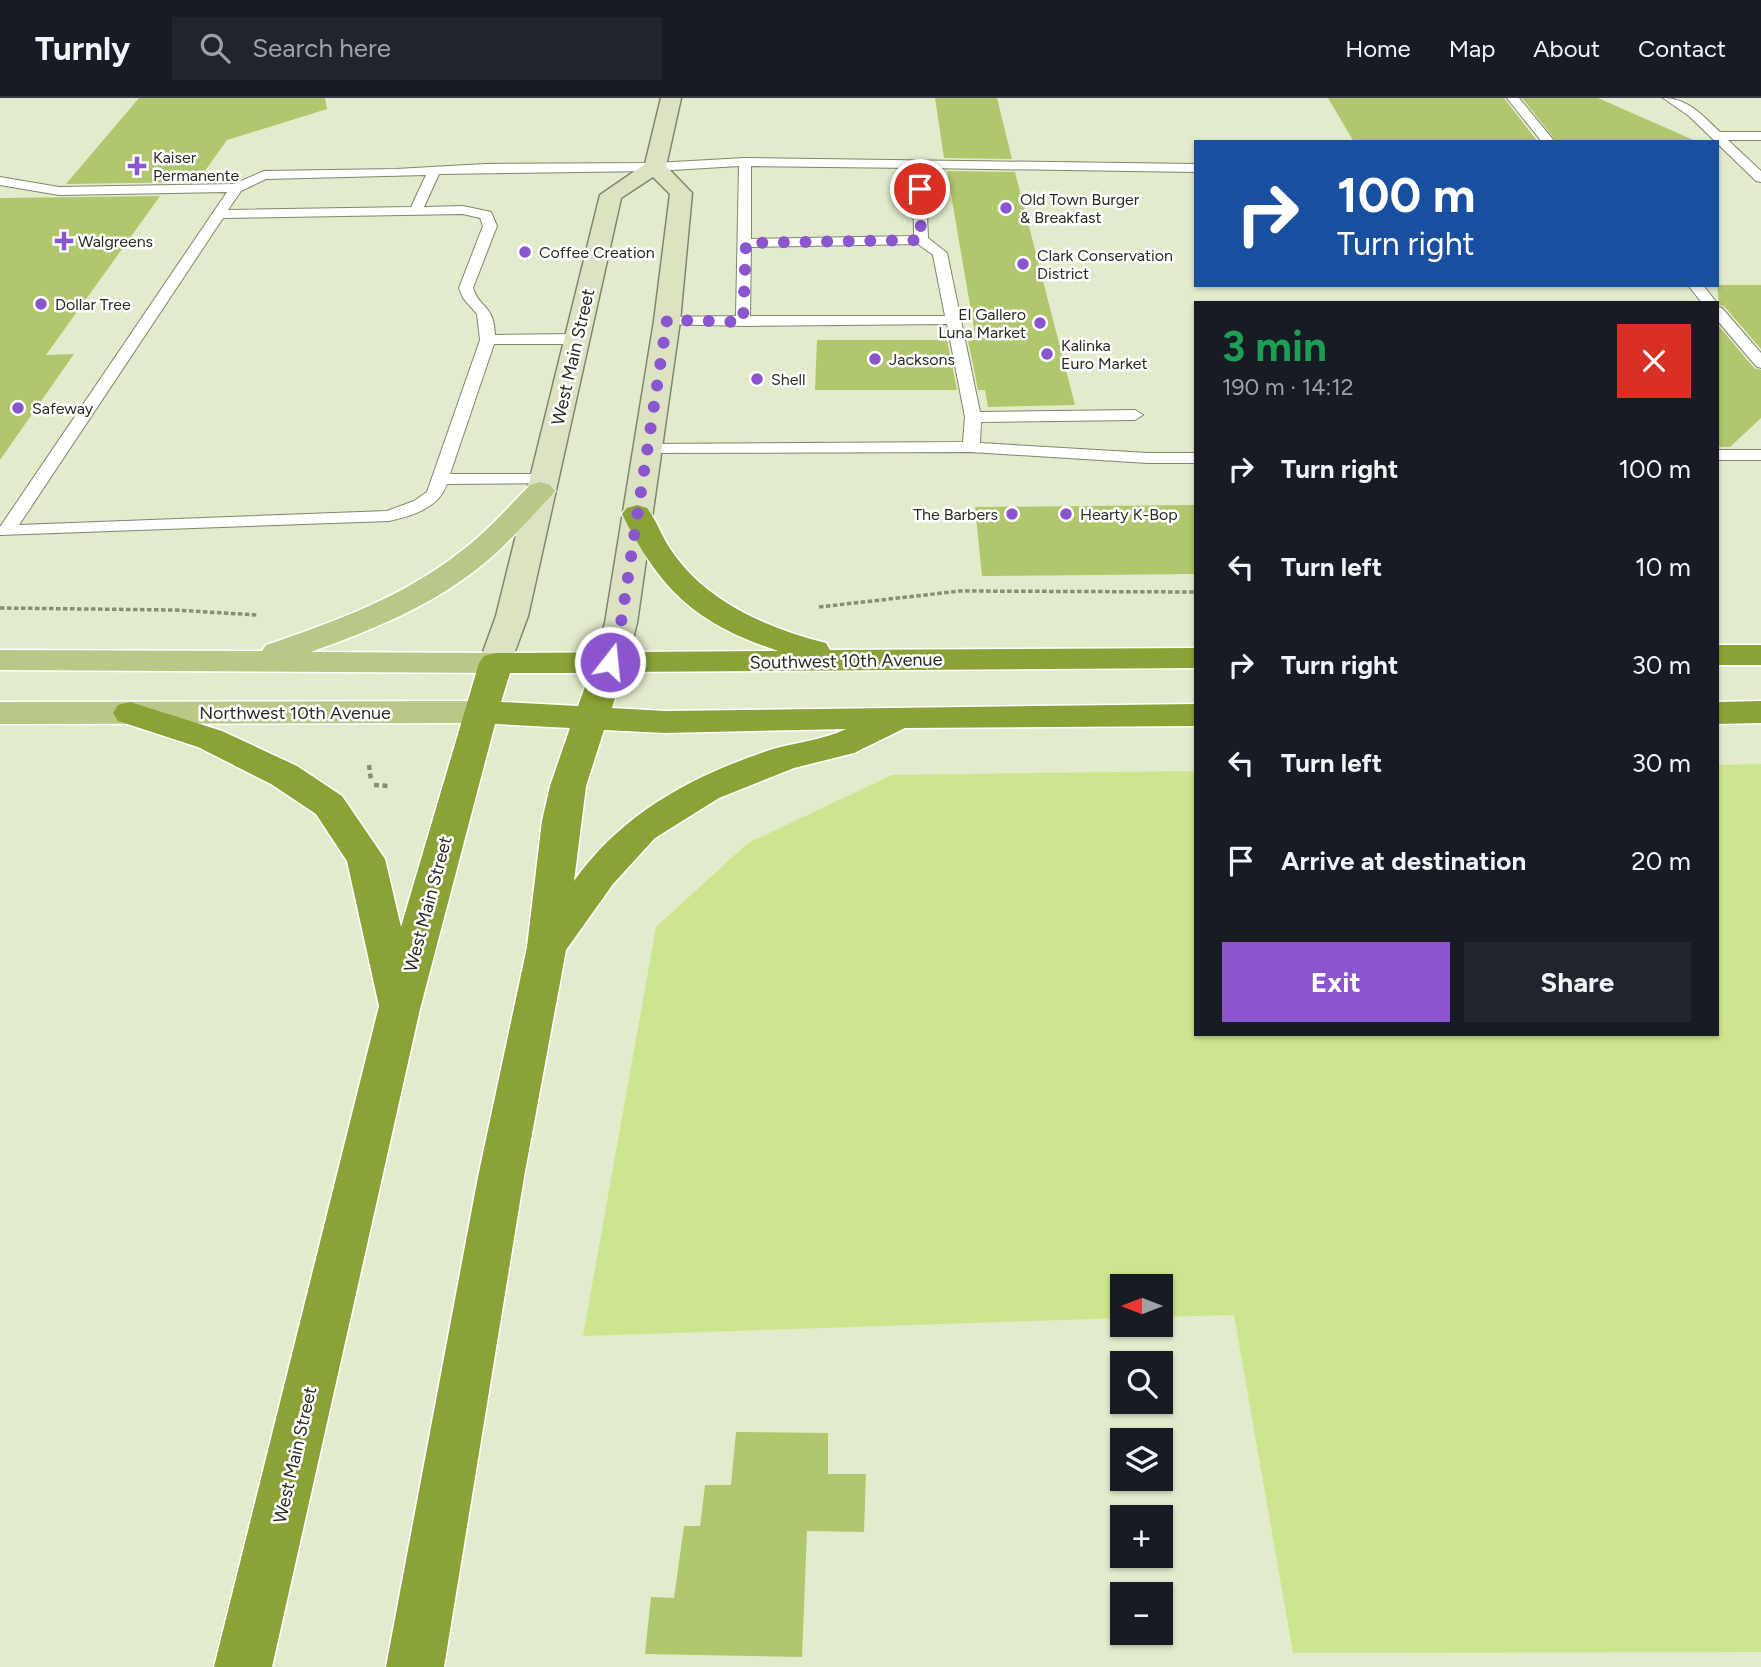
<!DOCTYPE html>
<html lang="en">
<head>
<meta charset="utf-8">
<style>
	:root { --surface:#171b24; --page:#20242c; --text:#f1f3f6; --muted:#9ea1a6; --line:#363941; --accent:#8a55cd }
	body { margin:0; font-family:Figtree,sans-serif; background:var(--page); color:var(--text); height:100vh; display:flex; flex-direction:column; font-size:26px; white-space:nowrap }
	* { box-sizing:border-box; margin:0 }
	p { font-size:23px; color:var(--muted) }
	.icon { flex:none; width:38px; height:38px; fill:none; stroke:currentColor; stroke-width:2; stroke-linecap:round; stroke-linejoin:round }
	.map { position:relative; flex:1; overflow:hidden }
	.details { position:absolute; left:1194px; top:203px; width:525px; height:735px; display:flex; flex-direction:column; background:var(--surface); border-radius:0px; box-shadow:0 2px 5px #0004 }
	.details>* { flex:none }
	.hud { position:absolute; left:1194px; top:42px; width:525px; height:147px; border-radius:0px; box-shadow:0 2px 5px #0004; background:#1a4fa0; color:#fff; overflow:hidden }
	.needle { width:46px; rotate:270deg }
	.fabs { position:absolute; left:1110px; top:1176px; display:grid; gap:14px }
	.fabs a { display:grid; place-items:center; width:63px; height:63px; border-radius:0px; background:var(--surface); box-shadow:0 2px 5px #0004; font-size:35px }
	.pin { position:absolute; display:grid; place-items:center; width:60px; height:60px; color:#fff; margin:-30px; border:4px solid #fff; border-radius:50%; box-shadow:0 2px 7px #0007 }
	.me { position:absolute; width:77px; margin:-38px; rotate:16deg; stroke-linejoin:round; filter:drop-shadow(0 0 5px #0008) }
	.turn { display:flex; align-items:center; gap:24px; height:147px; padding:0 28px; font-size:32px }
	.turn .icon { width:91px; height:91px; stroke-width:2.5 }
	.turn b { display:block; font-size:49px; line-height:60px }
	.round { display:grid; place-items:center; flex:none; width:74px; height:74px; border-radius:0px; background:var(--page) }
	.overview { display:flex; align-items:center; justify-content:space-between; height:119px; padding:0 28px }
	h1 { font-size:42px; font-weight:700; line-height:52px; color:#1e9e55 }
	.action { display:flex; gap:14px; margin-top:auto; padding:14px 28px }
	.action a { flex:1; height:80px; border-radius:0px; background:var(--accent); color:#fff; font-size:28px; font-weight:700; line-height:80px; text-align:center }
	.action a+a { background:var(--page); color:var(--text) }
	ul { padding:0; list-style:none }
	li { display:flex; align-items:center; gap:21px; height:98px; padding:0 28px }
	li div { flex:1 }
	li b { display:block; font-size:26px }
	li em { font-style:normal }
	header { display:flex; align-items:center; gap:42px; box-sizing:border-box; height:98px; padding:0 35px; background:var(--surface); border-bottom:2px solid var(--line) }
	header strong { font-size:33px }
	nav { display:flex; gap:38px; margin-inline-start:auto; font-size:24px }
	.search { width:490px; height:63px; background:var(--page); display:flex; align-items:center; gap:18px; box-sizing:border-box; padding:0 24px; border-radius:0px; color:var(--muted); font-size:26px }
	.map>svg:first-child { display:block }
	.green { fill:#cde58e }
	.building { fill:#b0c76e }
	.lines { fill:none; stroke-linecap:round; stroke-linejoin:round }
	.lane-casing { stroke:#7e876b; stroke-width:2 }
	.secondary-casing { stroke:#7e876b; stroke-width:3 }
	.primary-casing { stroke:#fff; stroke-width:3 }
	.highway-casing { stroke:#fff; stroke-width:3 }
	.path-far1 { stroke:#878e78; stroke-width:3.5; stroke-dasharray:4.5 2.5; stroke-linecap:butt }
	.path { stroke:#878e78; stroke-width:4.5; stroke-dasharray:5 3.5; stroke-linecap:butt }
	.lane { fill:#fff; fill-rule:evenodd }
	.secondary { fill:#dce3c3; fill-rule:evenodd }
	.primary { fill:#b9c887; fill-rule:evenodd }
	.highway { fill:#8aa337; fill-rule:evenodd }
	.route { stroke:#8a55cd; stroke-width:12; stroke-dasharray:0 21.6 }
	.poi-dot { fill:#8a55cd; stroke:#fff; stroke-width:2.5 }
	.labels { text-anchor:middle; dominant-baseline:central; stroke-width:5; stroke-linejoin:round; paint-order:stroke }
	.far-poi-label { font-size:16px; fill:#292d21; stroke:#fff; text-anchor:start }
	.street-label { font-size:18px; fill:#292d21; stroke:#fff }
</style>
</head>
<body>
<header>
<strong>Turnly</strong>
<div class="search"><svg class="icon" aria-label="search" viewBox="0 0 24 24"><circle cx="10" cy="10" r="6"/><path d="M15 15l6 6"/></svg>Search here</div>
<nav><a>Home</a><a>Map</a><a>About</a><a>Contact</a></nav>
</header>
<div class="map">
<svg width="1761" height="1569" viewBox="0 0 1761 1569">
	<rect width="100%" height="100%" fill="#e2eccd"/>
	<path class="green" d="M1761,666V1554L1293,1555L1234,1217L1160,1219V1188H1122V1220L583,1238L656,829L748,745L892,677L1195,673V936H1717V667Z"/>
	<path class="building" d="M139,0H325L327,11L227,42L197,84L66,86Z
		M935,0H997L1012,61L944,60Z
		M1328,0H1504L1538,44H1354Z
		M1522,0H1598L1698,44H1557Z
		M947,73L1015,74L1075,307L988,309L985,292H978L968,242H976Z
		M160,98L46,257L74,256L0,362V100Z
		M1717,187H1761V251L1724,208L1719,207Z
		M1717,226L1754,270L1761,272V320L1730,349H1717Z
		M817,242H947L957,292H815Z
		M1195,407V476L982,478L975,409Z
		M736,1334L828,1335V1376H866L864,1434L807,1433L802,1559L645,1556L651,1499L674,1500L684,1428H700L705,1387H731Z"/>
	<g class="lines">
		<g class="lane-casing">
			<path id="lane" d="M1507,0H1519L1555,44H1542Z
				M1663,0C1688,0 1703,18 1720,34H1761V42H1728L1761,73V84L1756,83L1689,18Z
				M745,60L1195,66V74L925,70L928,140L947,155L980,314L1135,312L1143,317L1135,322L981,324L980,345L1148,355H1195V365H1148L971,354L640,355L638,351L640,347L646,346L963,344L965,319L947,226L743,228L662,226L660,223L667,219L736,218L739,68L655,73L439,76L424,109L463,108L491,114L497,128L473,190C479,210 494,206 495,237L577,236L585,241L577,246H494L450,376H543L549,377L552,381L549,385L447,386C439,410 412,418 389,423L0,437V429L227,94L59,97L0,87V79L59,89L234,86L264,73L396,71L485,66L655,65ZM751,68L913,70L914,138L751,141ZM426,77L411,109L228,112L241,93L266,81ZM463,116L480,120L483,128L459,190L463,200L477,216L480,242L427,394L414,403L387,413L19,427L223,120ZM918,146L933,157L945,218H750L751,149Z
				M1688,187H1703L1717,205H1702Z
				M1717,209L1722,210L1761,255V270L1756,268L1717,222Z
				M1717,352H1761V362H1717Z"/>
		</g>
		<g class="secondary-casing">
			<path id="secondary" d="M661,0H681L666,68L692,95L680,223L637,525L627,564L622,571L610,574L598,571L593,564L605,525L654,223L670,96L653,79L621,100L528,518L508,572L496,575L484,572L479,565L496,518L600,97L645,66Z"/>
		</g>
		<g class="primary-casing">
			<path id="primary" d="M540,384L550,387L555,393L550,399C528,422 507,447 482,467C432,508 372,532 311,554L496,555L508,558L513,565L508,572L496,575L0,572V552L262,553L266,547C334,524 403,499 460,454C486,435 507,410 530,387Z
				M483,603L495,606L500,614L495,622L483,625L0,626V604Z"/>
		</g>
		<g class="highway-casing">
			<path id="highway" d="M637,407L647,410C657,423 662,439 671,452C706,504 767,530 826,545L830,552L1195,550V570L623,574L612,610L665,613L1195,606V628L905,630L854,655L794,670L719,700L655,740L613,786L566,852L524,1079L444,1569H386L478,1079L527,849L542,723L550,688L570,630L495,626L420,911L272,1569H214L379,908L347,763L316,716L271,686L198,649L118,623L113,615L118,607L130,604L222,633L297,668L342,698L385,761L401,829L479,565L484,558L496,555L778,553C695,525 661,493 622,416L627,410ZM510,575H590L578,608L501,604ZM846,631C823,642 798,644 773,651C694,677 623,714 574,783L586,688L604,632L665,635Z
				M1717,547H1761V567H1717Z
				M1761,603V625L1717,626V604Z"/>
		</g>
		<path class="path-far1" d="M819,509L960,493L1195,494
			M0,510L175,512L257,517"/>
		<path class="path" d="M369,667L371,682
			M374,687L389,688"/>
		<use href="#lane" class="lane"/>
		<use href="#secondary" class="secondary"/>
		<use href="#primary" class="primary"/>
		<use href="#highway" class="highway"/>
	</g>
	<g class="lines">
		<path class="route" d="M610,564L621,525L667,222L743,224L746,145L921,142L920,91"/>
	</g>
	<g class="poi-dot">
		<path d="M133.5 57.5h7v7h7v7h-7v7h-7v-7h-7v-7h7z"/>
		<circle cx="1006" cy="110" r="7"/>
		<path d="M60.5 132.5h7v7h7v7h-7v7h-7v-7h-7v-7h7z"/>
		<circle cx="525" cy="154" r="7"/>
		<circle cx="1023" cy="166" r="7"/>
		<circle cx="41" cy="206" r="7"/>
		<circle cx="1040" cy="225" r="7"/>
		<circle cx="1047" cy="256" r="7"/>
		<circle cx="875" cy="261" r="7"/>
		<circle cx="757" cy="281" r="7"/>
		<circle cx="18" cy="310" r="7"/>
		<circle cx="1012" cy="416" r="7"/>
		<circle cx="1066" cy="416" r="7"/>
	</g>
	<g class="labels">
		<g class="far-poi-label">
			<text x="153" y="59">Kaiser<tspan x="153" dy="18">Permanente</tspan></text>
			<text x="1020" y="101">Old Town Burger<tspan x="1020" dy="18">&amp; Breakfast</tspan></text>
			<text x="78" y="143">Walgreens</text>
			<text x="539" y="154">Coffee Creation</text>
			<text x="1037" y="157">Clark Conservation<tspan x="1037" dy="18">District</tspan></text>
			<text x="55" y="206">Dollar Tree</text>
			<text x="1026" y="216" text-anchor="end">El Gallero<tspan x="1026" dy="18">Luna Market</tspan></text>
			<text x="1061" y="247">Kalinka<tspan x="1061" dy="18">Euro Market</tspan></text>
			<text x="889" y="261">Jacksons</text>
			<text x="771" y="281">Shell</text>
			<text x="32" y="310">Safeway</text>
			<text x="998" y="416" text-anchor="end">The Barbers</text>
			<text x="1080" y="416">Hearty K-Bop</text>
		</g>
		<g class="street-label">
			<text transform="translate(573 259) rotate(-77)">West Main Street</text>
			<text transform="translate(846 563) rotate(-1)">Southwest 10th Avenue</text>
			<text x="295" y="615">Northwest 10th Avenue</text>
			<text transform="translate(428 806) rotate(-75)">West Main Street</text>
			<text transform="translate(295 1357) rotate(-77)">West Main Street</text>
		</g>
	</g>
</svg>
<div class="fabs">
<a><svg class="needle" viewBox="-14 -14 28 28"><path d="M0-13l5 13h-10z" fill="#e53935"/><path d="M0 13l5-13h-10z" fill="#9ea1a6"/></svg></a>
<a><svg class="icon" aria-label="search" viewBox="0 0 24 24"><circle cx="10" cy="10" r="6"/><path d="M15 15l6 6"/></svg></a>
<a><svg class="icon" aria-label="layers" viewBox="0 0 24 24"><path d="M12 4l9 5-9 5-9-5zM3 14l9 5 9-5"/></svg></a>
<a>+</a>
<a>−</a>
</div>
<div class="pin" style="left:920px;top:91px;background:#d93025"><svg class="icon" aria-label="arrive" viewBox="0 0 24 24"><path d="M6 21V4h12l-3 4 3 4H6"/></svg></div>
<svg class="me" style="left:610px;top:564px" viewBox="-20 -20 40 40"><circle r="17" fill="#8a55cd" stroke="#fff" stroke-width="3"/><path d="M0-11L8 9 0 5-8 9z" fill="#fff"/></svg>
<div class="hud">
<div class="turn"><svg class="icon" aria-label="right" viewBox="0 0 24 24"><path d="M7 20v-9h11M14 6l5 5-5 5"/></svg><div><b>100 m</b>Turn right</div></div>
</div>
<section class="details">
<div class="overview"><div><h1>3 min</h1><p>190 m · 14:12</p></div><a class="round" style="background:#d93025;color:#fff"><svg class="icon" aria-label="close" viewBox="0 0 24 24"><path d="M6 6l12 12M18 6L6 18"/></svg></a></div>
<ul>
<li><svg class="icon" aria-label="right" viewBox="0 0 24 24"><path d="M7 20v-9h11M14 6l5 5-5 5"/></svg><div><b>Turn right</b></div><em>100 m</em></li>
<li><svg class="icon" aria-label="left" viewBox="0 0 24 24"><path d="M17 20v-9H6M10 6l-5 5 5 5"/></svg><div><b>Turn left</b></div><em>10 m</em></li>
<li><svg class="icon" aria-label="right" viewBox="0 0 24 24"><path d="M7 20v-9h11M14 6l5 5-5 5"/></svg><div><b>Turn right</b></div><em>30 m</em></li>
<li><svg class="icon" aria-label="left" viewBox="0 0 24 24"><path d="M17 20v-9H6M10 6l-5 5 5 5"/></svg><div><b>Turn left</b></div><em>30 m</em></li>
<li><svg class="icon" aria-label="arrive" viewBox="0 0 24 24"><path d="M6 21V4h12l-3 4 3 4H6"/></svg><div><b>Arrive at destination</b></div><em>20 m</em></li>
</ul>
<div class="action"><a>Exit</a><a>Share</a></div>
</section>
</div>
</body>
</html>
